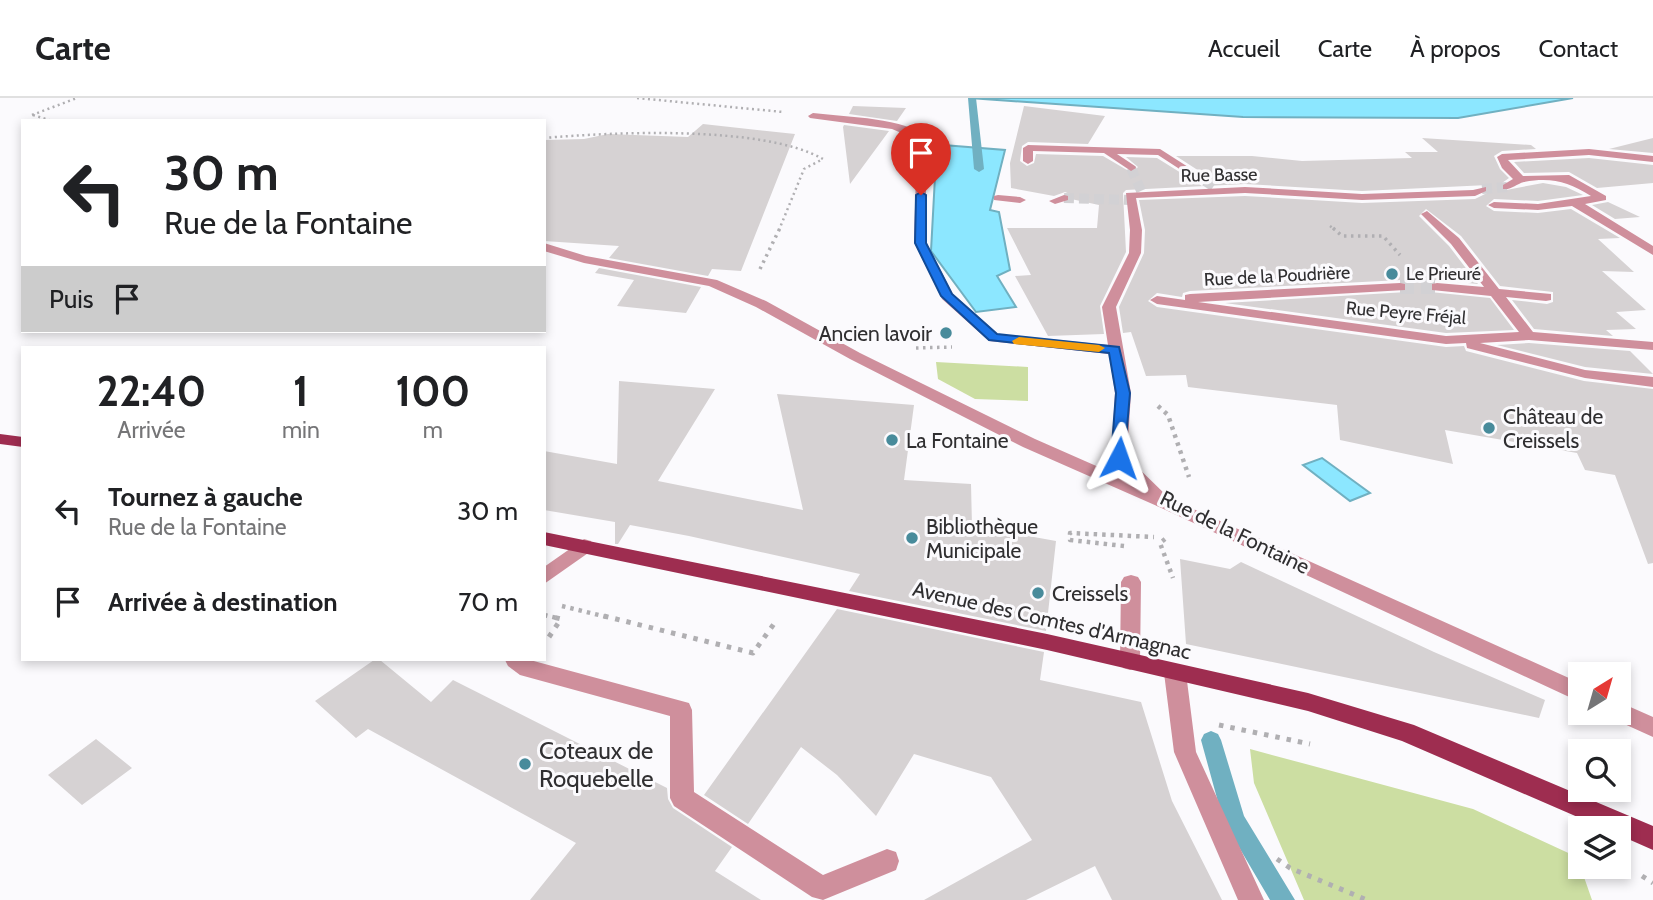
<!DOCTYPE html>
<html lang="fr">
<head>
<meta charset="utf-8">
<style>
	:root { --surface:#fff; --page:#f2f2f2; --text:#202124; --muted:#757577; --line:#e0e0e0 }
	body { margin:0; font-family:Cabin,sans-serif; background:var(--page); color:var(--text); height:100vh; display:flex; flex-direction:column; font-size:26px; white-space:nowrap }
	* { box-sizing:border-box; margin:0 }
	p { font-size:23px; color:var(--muted) }
	.icon { flex:none; width:38px; height:38px; fill:none; stroke:currentColor; stroke-width:2; stroke-linecap:round; stroke-linejoin:round }
	.map { position:relative; flex:1; overflow:hidden }
	.side { position:absolute; left:21px; top:248px; width:525px; height:315px; display:flex; flex-direction:column; background:var(--surface); border-radius:0px; box-shadow:0 4px 10px #0003 }
	.side>* { flex:none }
	.guide { position:absolute; left:21px; top:21px; width:525px; height:214px; border-radius:0px; box-shadow:0 4px 10px #0003; background:#fff; color:var(--text); overflow:hidden }
	.needle { width:46px; rotate:37deg }
	.controls { position:absolute; left:1568px; top:564px; display:grid; gap:14px }
	.controls a { display:grid; place-items:center; width:63px; height:63px; border-radius:0px; background:var(--surface); box-shadow:0 4px 10px #0003; font-size:35px }
	.pin { position:absolute; display:grid; place-items:center; width:60px; height:60px; color:#fff; margin:-72px -30px; border-radius:50% 50% 50% 0; rotate:-45deg; box-shadow:0 0 7px #0007 }
	.pin .icon { rotate:45deg }
	.me { position:absolute; width:77px; margin:-38px; rotate:4deg; stroke-linejoin:round; filter:drop-shadow(0 0 5px #0008) }
	.turn { display:flex; align-items:center; gap:24px; height:147px; padding:0 28px; font-size:32px }
	.turn .icon { width:91px; height:91px; stroke-width:2.5 }
	.turn b { display:block; font-size:49px; line-height:60px }
	.then { display:flex; align-items:center; height:66px; padding:0 28px; background:#0003; gap:14px; font-size:26px }
	.eta { display:flex; justify-content:space-evenly; align-items:center; height:119px; text-align:center }
	.eta b { font-size:42px; font-weight:800; line-height:49px }
	ul { padding:0; list-style:none }
	li { display:flex; align-items:center; gap:21px; height:91px; padding:0 28px }
	li div { flex:1 }
	li b { display:block; font-size:26px }
	li em { font-style:normal }
	header { display:flex; align-items:center; gap:42px; box-sizing:border-box; height:98px; padding:0 35px; background:var(--surface); border-bottom:2px solid var(--line) }
	header strong { font-size:33px }
	nav { display:flex; gap:38px; margin-inline-start:auto; font-size:24px }
	.map>svg:first-child { display:block }
	.green { fill:#ccdea2 }
	.water { fill:#8ce7ff; stroke:#70b0c1; stroke-width:2 }
	.lines { fill:none; stroke-linecap:round; stroke-linejoin:round }
	.stream { fill:#70b0c1; fill-rule:evenodd }
	.building { fill:#d6d2d3 }
	.street-tunnel-far1 { stroke:#d2d1d4; stroke-width:10; stroke-dasharray:10 5; stroke-linecap:butt }
	.street-tunnel { stroke:#d2d1d4; stroke-width:14; stroke-dasharray:14 7; stroke-linecap:butt }
	.path-far3 { stroke:#b0afb2; stroke-width:2.5; stroke-dasharray:2 3.5; stroke-linecap:butt }
	.path-far2 { stroke:#b0afb2; stroke-width:3.5; stroke-dasharray:2.5 4.5; stroke-linecap:butt }
	.path-far1 { stroke:#b0afb2; stroke-width:4.5; stroke-dasharray:3.5 5; stroke-linecap:butt }
	.path { stroke:#b0afb2; stroke-width:5; stroke-dasharray:4.5 7; stroke-linecap:butt }
	.lane { fill:#cf8f9c; fill-rule:evenodd }
	.street { fill:#cf8f9c; fill-rule:evenodd }
	.primary { fill:#9e2d50; fill-rule:evenodd }
	.route { fill:#1a73e8; stroke:#114b97; stroke-width:2 }
	.slow { fill:#f59e0b }
	.poi-dot { fill:#488b9b; stroke:#fbfafd; stroke-width:2.5 }
	.labels { text-anchor:middle; dominant-baseline:central; stroke-width:6; stroke-linejoin:round; paint-order:stroke }
	.far-street-label { font-size:18px; fill:#302f31; stroke:#fbfafd }
	.far-poi-label { font-size:18px; fill:#302f31; stroke:#fbfafd; text-anchor:start }
	.poi-label { font-size:21px; fill:#302f31; stroke:#fbfafd; text-anchor:start }
	.street-label { font-size:21px; fill:#302f31; stroke:#fbfafd }
	.near-poi-label { font-size:24px; fill:#302f31; stroke:#fbfafd; text-anchor:start }
</style>
</head>
<body>
<header>
<strong>Carte</strong>
<nav><a>Accueil</a><a>Carte</a><a>À propos</a><a>Contact</a></nav>
</header>
<div class="map">
<svg width="1653" height="802" viewBox="0 0 1653 802">
	<rect width="100%" height="100%" fill="#fbfafd"/>
	<path class="green" d="M936,264L1028,269V303L975,301L938,281Z
		M1250,651L1473,711L1577,759L1592,802H1304L1254,685Z"/>
	<path class="water" d="M969,0H1573L1458,20L1243,19Z
		M943,47L1005,52L990,112L999,114L1010,172L997,178L1016,209L976,214L931,153L935,79Z
		M1322,360L1370,395L1350,403L1303,367Z"/>
	<g class="lines">
		<path class="stream" d="M968,0H976L984,71L979,74L974,71Z
			M1211,633L1218,636L1221,642L1244,718L1295,802H1270L1223,722L1201,642L1204,636Z"/>
	</g>
	<path class="building" d="M853,8L906,10L897,23L849,16Z
		M1024,8L1105,18L1088,46L1028,44L1022,48L1020,63L1027,68L1034,65L1036,56L1103,58L1132,75L1138,69L1126,59L1157,60L1202,88L1213,82L1176,58H1252L1302,63L1412,60L1405,54H1438L1422,40L1531,47L1536,51L1502,53L1494,58L1500,71L1509,80L1502,85L1501,93L1543,85L1566,89L1583,97L1538,103L1494,101L1486,108L1494,113L1538,115L1571,111L1620,140L1598,141L1634,174L1602,173L1646,212L1616,214L1636,231L1606,232L1613,238L1534,231L1512,202L1547,206L1553,204V194L1500,188L1461,138L1426,111L1419,118L1449,148L1478,186L1436,182L1430,184V194L1490,200L1514,232L1446,235L1225,205L1407,194V184L1401,182L1190,193L1183,195L1182,199L1157,195L1148,203L1157,209L1446,249L1464,248L1466,253L1584,283L1653,291V465L1648,466L1615,377L1585,372L1577,355L1445,332L1453,366L1340,342L1337,307L1188,289L1186,277L1146,278L1131,234L1123,235L1119,209L1144,155L1145,132L1139,102L1245,98L1362,105L1475,101L1487,95L1488,87L1362,93L1245,86L1126,92L1123,95L1126,154L1100,208L1104,236L1048,238L1015,178L1031,177L1007,130H1097L1099,107L1071,101L1070,96L1065,94L1054,98L1011,90L1010,65Z
		M703,26L795,36L741,173L712,171L708,178L609,160L619,148L544,143V42L584,41L608,36L688,39Z
		M844,27L889,33L850,86L843,29Z
		M1653,40V55L1609,51Z
		M1589,60L1653,67V85L1597,90L1569,74L1524,75L1514,64Z
		M1608,104L1640,119L1615,121L1592,107Z
		M599,170L701,189L686,215L617,208L634,182L595,175Z
		M1529,245L1630,253L1653,276L1585,269L1497,247Z
		M619,283L715,291L658,383L803,412L777,296L914,307L904,382L971,386L972,428L1056,443L1046,533L849,493L860,476L689,438L630,427L618,446H615V424L544,412V353L617,366Z
		M1180,461L1230,471L1241,464L1434,554L1545,602L1539,620L1186,546Z
		M837,511L1044,554L1040,582L1141,604L1172,703L1222,802H1112L1095,768L1026,802H924L1032,742L991,679L914,656L876,718L837,677L801,649L748,726L704,697Z
		M374,562H380L431,604L453,582L667,690L668,701L673,710L732,749L715,773L761,802H530L576,745L368,631L356,640L315,603Z
		M96,641L132,670L82,707L48,677Z"/>
	<g class="lines">
		<path class="street-tunnel-far1" d="M1131,70L1143,97
			M1205,83L1216,90
			M1482,91L1507,89
			M1064,100L1131,102"/>
		<path class="street-tunnel" d="M1400,189H1437"/>
		<path class="path-far3" d="M637,0L783,14
			M32,17L77,0
			M33,17L52,23
			M544,40C614,34 763,27 823,61L804,71L779,132
			M1330,128L1335,132"/>
		<path class="path-far2" d="M1333,130L1342,138H1383L1400,157
			M760,171L780,130
			M916,250L952,249"/>
		<path class="path-far1" d="M1158,308L1168,317L1189,379
			M1165,441L1160,445L1173,480
			M1124,448L1070,442V435L1154,439
			M562,508L611,520
			M544,517L557,520"/>
		<path class="path" d="M604,518L753,555L776,523
			M549,539L561,521L549,518
			M1219,627L1310,646
			M1277,761L1290,770L1367,802
			M1642,778L1653,785"/>
		<path class="lane" d="M544,145L586,158L717,182L766,203L860,255L1035,341L1169,400L1172,404L1163,410L1157,408L1023,349L850,261L756,209L709,188L584,165L544,153Z
			M584,441L591,443L593,448L591,453L544,486V469Z
			M1131,477L1138,479L1141,484L1140,564L1137,570L1130,572L1123,570L1120,564L1121,484L1124,479Z
			M505,562H530L689,605L692,612L694,694L823,777L887,751L896,754L899,763L896,772L823,802L812,799L674,708L670,700V618L520,577L508,568Z"/>
		<path class="street" d="M813,15C852,20 900,18 934,42L926,75V144L953,196L998,236L1108,247L1102,209L1129,155L1130,132L1126,95L1245,89L1362,96L1473,92L1486,89V93L1475,98L1362,102L1245,95L1136,100L1142,132L1141,155L1116,209L1131,295L1127,359L1169,400L1580,585V604L1157,408L1111,360L1115,295L1109,256L989,243L942,201L914,144L916,75L925,45L892,31L810,20L808,18Z
			M1028,47L1160,51L1210,83L1201,85L1158,57L1117,56L1135,68L1136,70L1131,73L1104,55L1033,53V63L1028,66L1023,63V50Z
			M1589,51L1653,58V64L1589,57L1508,62L1523,78L1569,77L1606,98V102L1585,106L1653,148V157L1572,108L1538,112L1494,110L1488,107L1494,104L1538,106L1591,98C1568,84 1552,79 1524,84C1516,86 1512,92 1503,91V87L1513,81L1502,70L1497,59L1502,56Z
			M998,97L1020,99L1026,102L1020,105L994,102V98Z
			M1064,97L1068,98V102L1055,106L1049,103Z
			M1427,113L1459,140L1499,191L1551,196V202L1546,203L1506,199L1533,234L1653,244V252L1529,242L1480,245L1585,272L1653,279V289L1585,280L1467,250L1466,245L1446,246L1157,206L1150,202L1157,198L1185,202V197L1190,196L1400,185L1405,186V192L1198,204L1446,238L1519,234L1491,198L1432,192V186L1437,185L1484,189L1451,146L1421,116Z
			M1175,566L1182,569L1186,575L1196,654L1264,802H1238L1174,654L1164,575L1168,569Z
			M1619,604L1653,619V639L1611,620L1609,614H1619Z"/>
		<path class="primary" d="M0,336L23,339V349L0,346Z
			M544,434L1047,536L1308,595L1414,627L1653,728V752L1619,737V730H1603L1402,643L1308,613L1047,552L544,447Z"/>
	</g>
	<path class="route" d="M921,94L926,97V145L952,196L997,236L1119,249L1130,295L1124,364H1114L1111,360L1116,295L1109,255L989,242L941,198L915,145L916,97Z"/>
	<path class="slow" d="M1019,239L1099,247L1105,250L1099,254L1014,246L1012,243Z"/>
	<g class="poi-dot">
		<circle cx="1392" cy="176" r="7"/>
		<circle cx="946" cy="235" r="7"/>
		<circle cx="1489" cy="330" r="7"/>
		<circle cx="892" cy="342" r="7"/>
		<circle cx="912" cy="440" r="7"/>
		<circle cx="1038" cy="495" r="7"/>
		<circle cx="525" cy="666" r="7"/>
	</g>
	<g class="labels">
		<g class="far-street-label">
			<text transform="translate(1219 77) rotate(-1)">Rue Basse</text>
			<text transform="translate(1277 178) rotate(-3)">Rue de la Poudrière</text>
			<text transform="translate(1406 215) rotate(5)">Rue Peyre Fréjal</text>
		</g>
		<g class="far-poi-label">
			<text x="1406" y="176">Le Prieuré</text>
		</g>
		<g class="poi-label">
			<text x="932" y="235" text-anchor="end">Ancien lavoir</text>
			<text x="1503" y="318">Château de<tspan x="1503" dy="24">Creissels</tspan></text>
			<text x="906" y="342">La Fontaine</text>
			<text x="926" y="428">Bibliothèque<tspan x="926" dy="24">Municipale</tspan></text>
			<text x="1052" y="495">Creissels</text>
		</g>
		<g class="street-label">
			<text transform="translate(1235 434) rotate(26)">Rue de la Fontaine</text>
			<text transform="translate(1052 522) rotate(13)">Avenue des Comtes d'Armagnac</text>
		</g>
		<g class="near-poi-label">
			<text x="539" y="652">Coteaux de<tspan x="539" dy="28">Roquebelle</tspan></text>
		</g>
	</g>
</svg>
<div class="controls">
<a><svg class="needle" viewBox="-14 -14 28 28"><path d="M0-13l5 13h-10z" fill="#e53935"/><path d="M0 13l5-13h-10z" fill="#757577"/></svg></a>
<a><svg class="icon" aria-label="search" viewBox="0 0 24 24"><circle cx="10" cy="10" r="6"/><path d="M15 15l6 6"/></svg></a>
<a><svg class="icon" aria-label="layers" viewBox="0 0 24 24"><path d="M12 4l9 5-9 5-9-5zM3 14l9 5 9-5"/></svg></a>
</div>
<div class="pin" style="left:921px;top:97px;background:#d93025"><svg class="icon" aria-label="arrive" viewBox="0 0 24 24"><path d="M6 21V4h12l-3 4 3 4H6"/></svg></div>
<svg class="me" style="left:1119px;top:360px" viewBox="-20 -20 40 40"><path d="M0-17L14 15 0 8-14 15z" fill="#1a73e8" stroke="#fff" stroke-width="4"/></svg>
<div class="guide">
<div class="turn"><svg class="icon" aria-label="left" viewBox="0 0 24 24"><path d="M17 20v-9H6M10 6l-5 5 5 5"/></svg><div><b>30 m</b>Rue de la Fontaine</div></div>
<div class="then">Puis<svg class="icon" aria-label="arrive" viewBox="0 0 24 24"><path d="M6 21V4h12l-3 4 3 4H6"/></svg></div>
</div>
<section class="side">
<div class="eta">
<div><b>22:40</b><p>Arrivée</p></div>
<div><b>1</b><p>min</p></div>
<div><b>100</b><p>m</p></div>
</div>
<ul>
<li><svg class="icon" aria-label="left" viewBox="0 0 24 24"><path d="M17 20v-9H6M10 6l-5 5 5 5"/></svg><div><b>Tournez à gauche</b><p>Rue de la Fontaine</p></div><em>30 m</em></li>
<li><svg class="icon" aria-label="arrive" viewBox="0 0 24 24"><path d="M6 21V4h12l-3 4 3 4H6"/></svg><div><b>Arrivée à destination</b></div><em>70 m</em></li>
</ul>
</section>
</div>
</body>
</html>
